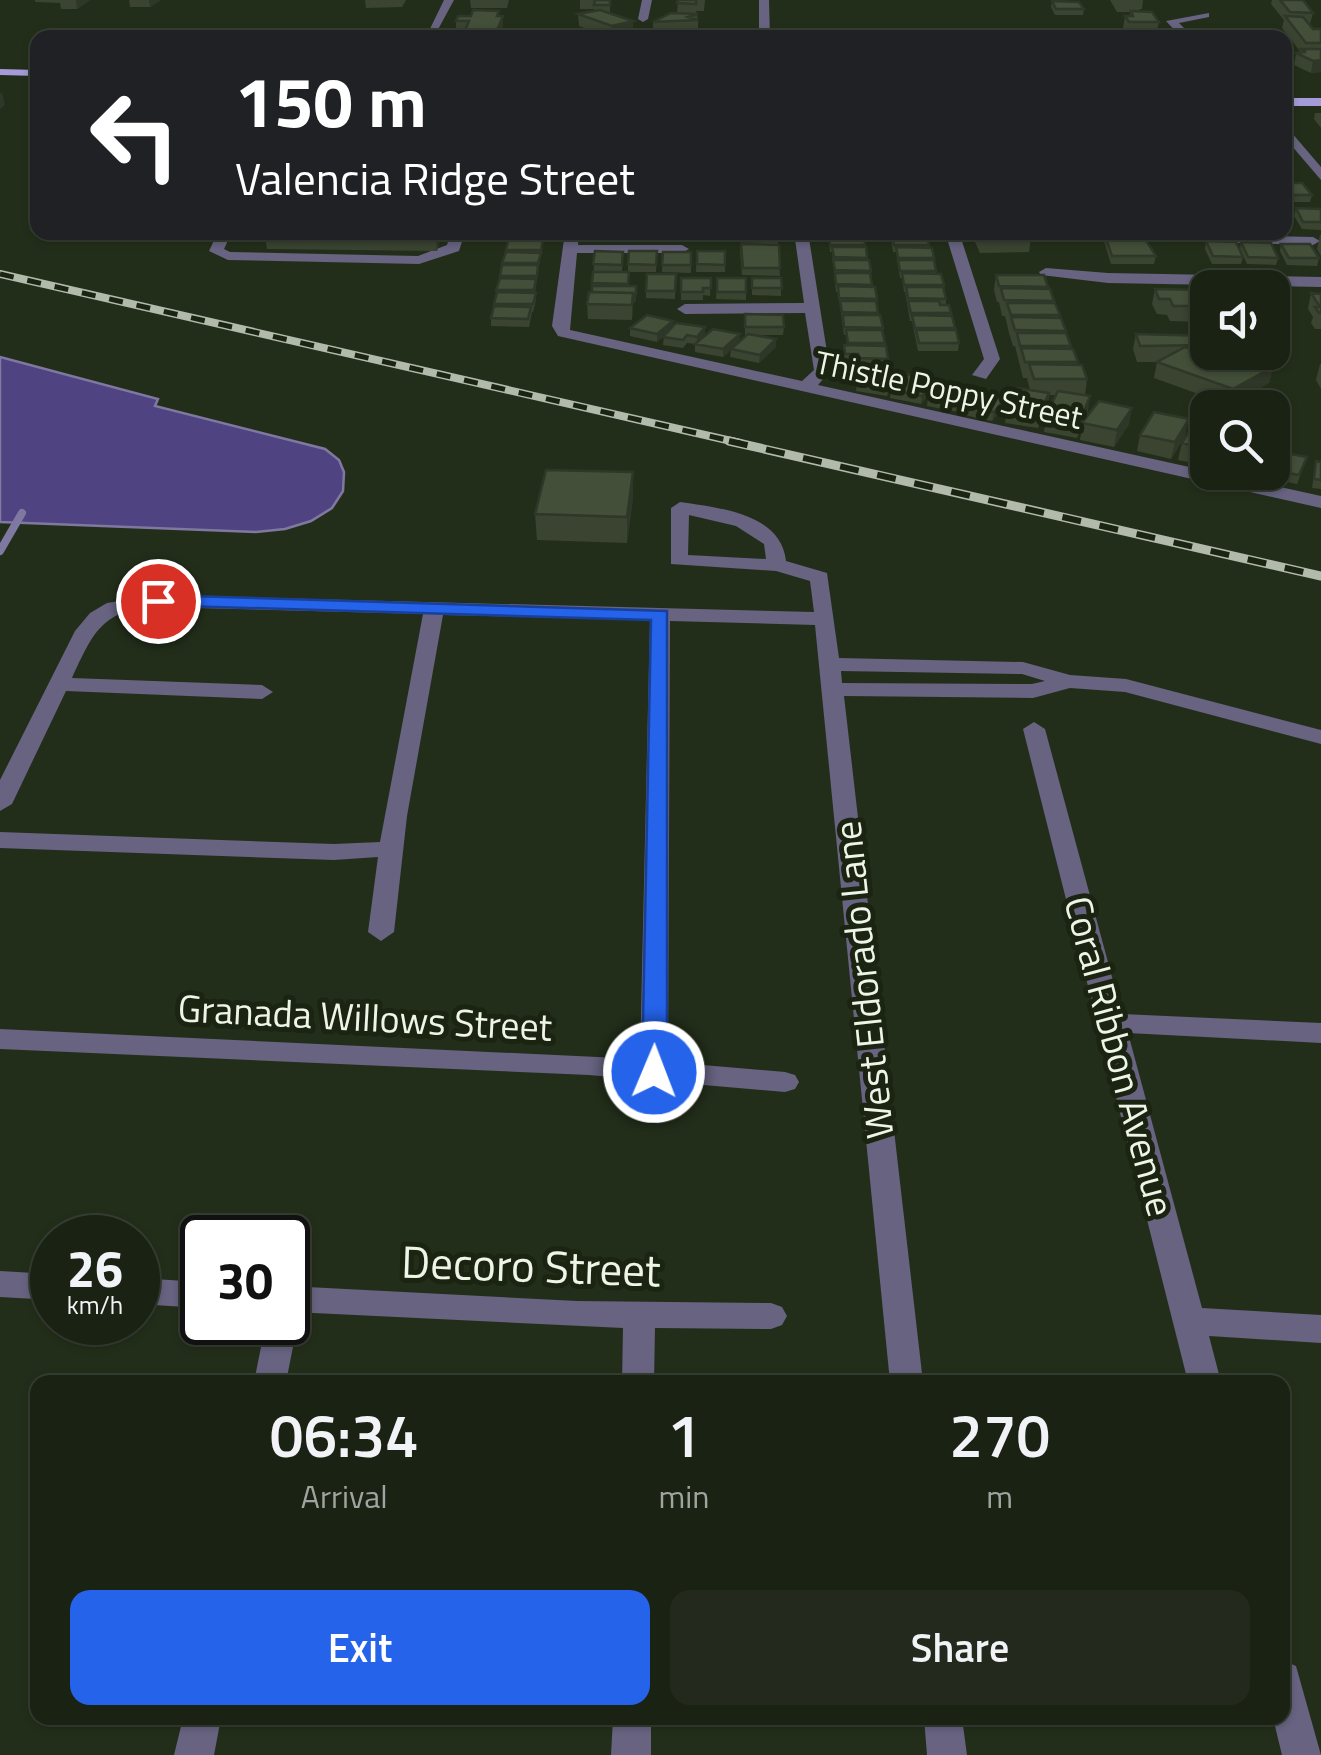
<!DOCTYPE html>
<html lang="en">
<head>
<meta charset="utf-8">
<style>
	:root { --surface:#1a2214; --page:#232a1d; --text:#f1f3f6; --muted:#9fa4a0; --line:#383f34; --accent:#2563eb }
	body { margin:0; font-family:"Titillium Web",sans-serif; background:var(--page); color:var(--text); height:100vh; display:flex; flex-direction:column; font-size:38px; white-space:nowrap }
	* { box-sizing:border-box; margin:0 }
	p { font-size:32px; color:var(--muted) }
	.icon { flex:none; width:55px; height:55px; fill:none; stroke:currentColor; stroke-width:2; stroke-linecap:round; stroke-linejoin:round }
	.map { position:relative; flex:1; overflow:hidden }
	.panel { position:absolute; left:30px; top:1375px; width:1260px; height:350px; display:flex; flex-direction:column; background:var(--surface); border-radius:20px; box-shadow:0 2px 8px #0004,0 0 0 2px var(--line) }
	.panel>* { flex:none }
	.banner { position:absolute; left:30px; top:30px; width:1262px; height:210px; border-radius:20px; box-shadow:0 2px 8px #0004,0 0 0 2px var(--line); background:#202124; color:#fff; overflow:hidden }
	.tools { position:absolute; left:1190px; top:270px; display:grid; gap:20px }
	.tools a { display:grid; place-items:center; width:100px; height:100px; border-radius:20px; background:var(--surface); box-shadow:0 2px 8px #0004,0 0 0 2px var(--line); font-size:50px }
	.speed { position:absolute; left:30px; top:1215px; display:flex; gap:20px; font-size:50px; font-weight:700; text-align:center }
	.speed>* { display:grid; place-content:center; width:130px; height:130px; border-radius:50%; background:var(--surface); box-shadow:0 2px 8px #0004,0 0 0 2px var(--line); line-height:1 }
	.speed small { font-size:25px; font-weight:400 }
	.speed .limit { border:5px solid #111; border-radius:15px; background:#fff; color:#111 }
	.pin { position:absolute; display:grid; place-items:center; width:85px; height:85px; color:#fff; margin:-42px; border:5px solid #fff; border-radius:50%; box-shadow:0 2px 10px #0007 }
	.me { position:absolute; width:110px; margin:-55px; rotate:1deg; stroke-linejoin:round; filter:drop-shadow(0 0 8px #0008) }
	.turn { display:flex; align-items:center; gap:35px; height:210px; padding:0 40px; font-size:45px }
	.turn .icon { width:130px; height:130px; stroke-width:2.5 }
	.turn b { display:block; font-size:70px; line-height:85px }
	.eta { display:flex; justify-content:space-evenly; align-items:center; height:170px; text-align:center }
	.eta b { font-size:60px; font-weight:600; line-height:70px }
	.cta { display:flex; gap:20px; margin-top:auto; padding:20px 40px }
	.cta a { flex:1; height:115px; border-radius:20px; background:var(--accent); color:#fff; font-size:40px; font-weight:600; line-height:115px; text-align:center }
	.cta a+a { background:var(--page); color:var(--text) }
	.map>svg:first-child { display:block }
	.water { fill:#504382; stroke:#7f78a1; stroke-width:2.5 }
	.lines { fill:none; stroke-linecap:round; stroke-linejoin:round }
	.stream { stroke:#7f78a1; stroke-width:8 }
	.minor { fill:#676381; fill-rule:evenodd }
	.major { fill:#a49bd8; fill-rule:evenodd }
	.rail-far1-casing { stroke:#b2baab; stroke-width:8 }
	.rail-casing { stroke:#b2baab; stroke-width:9 }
	.rail-far1 { stroke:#1a2410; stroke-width:5; stroke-dasharray:14; stroke-linecap:butt }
	.rail { stroke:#1a2410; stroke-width:6; stroke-dasharray:19; stroke-linecap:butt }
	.wall { fill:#3a4431 }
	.shaded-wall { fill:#2f3728 }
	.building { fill:#434f39; stroke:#2f3728; stroke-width:2.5 }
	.route { fill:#2563eb; stroke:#184099; stroke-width:2.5 }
	.labels { text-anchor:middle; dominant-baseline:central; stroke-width:10; stroke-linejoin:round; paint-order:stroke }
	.far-street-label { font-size:32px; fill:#eef5e8; stroke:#1a2410 }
	.street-label { font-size:38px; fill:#eef5e8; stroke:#1a2410 }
	.near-street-label { font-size:45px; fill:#eef5e8; stroke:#1a2410 }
</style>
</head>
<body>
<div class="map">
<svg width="1321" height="1755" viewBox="0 0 1321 1755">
	<rect width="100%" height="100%" fill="#232e1a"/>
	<path class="water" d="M0,357L158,399L155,406L325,449L339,460L344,472L343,491L332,508L311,521L285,529L256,532L0,522Z"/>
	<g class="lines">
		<path class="stream" d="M0,551L22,513"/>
		<path class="minor" d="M444,0H454L435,35H427Z
			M642,0H652L648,19L643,22L638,19Z
			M759,0H769L770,38H759Z
			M1209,13V17L1179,23L1187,31L1220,32L1224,37L1180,36L1166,21Z
			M1285,125L1321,167V180L1285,138Z
			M218,232H232L224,249L230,252L418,256L447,245L451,232H465L459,251L419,264L228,260L209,251Z
			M565,232H579L578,245H682L689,249L682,253H577L570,330L802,381L814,370L805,313L685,314L677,309L685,304L804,303L794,232H808L830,371L818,385L1321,496V508L558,336L552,326Z
			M945,232H959L1000,359L986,379L972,375L984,359Z
			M1175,234L1313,237L1320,241L1313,245L1170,241L1168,238Z
			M1046,268L1108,273L1321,277V287L1108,283L1041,275L1039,272Z
			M1272,341L1280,346L1283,357L1269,354Z
			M680,502C719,508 781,513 786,561L827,573L839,658L1023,662L1070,675L1126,679L1321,730V744L1125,692L1070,688L1033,698L844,696L923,1382H890L815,625L670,621L668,1062L785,1072L795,1075L799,1082L795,1089L785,1092L589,1075L0,1049V1029L640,1059L650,620L443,615L407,816L394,932L381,941L368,932L378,857L334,860L0,848V832L334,844L380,842L423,614L157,607C102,609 93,633 72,678L262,685L273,692L262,699L66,691L12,804L0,811V780L75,631L90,613L107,603L157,595L814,612L810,581L776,571L671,564V508ZM689,515L736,526L764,544L766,559L688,555ZM841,671L1022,674L1045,681L1032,684L842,683Z
			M1034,722L1045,729L1122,1014L1321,1023V1043L1128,1033L1202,1308L1321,1315V1343L1209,1336L1221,1382H1188L1023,729Z
			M0,1271L52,1274V1300L0,1297Z
			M138,1278L202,1282V1308L138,1304Z
			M288,1286L577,1301L771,1303L782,1307L787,1316L782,1325L771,1329L655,1328L654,1382H622L623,1328L293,1312L298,1322L286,1382H254L266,1322H288Z
			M1282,1660L1296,1666L1321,1755H1282L1273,1718H1282Z
			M183,1718H221L214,1755H174Z
			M613,1718H651V1755H611Z
			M924,1718H962L967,1755H927Z"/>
		<path class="major" d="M0,69L38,70V76L0,75Z
			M1285,98H1321V106H1285Z"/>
		<g class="rail-far1-casing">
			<path id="rail-far1" d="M0,274L740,443"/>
		</g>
		<g class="rail-casing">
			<path id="rail" d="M729,441L1321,576"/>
		</g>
		<use href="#rail-far1" class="rail-far1"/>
		<use href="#rail" class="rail"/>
	</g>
	<path class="wall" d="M35,0H90L77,9H61L60,3L35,2Z
		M129,0H161L150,7H130Z
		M365,0H406L402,7L366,8Z
		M470,0H509L507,8H471Z
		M580,0H610V13L633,33L610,38L579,26L578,14L594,11V9H580Z
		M678,0H705L704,11H696L698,20V32L653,33V22L677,13Z
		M1110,0H1143L1142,9H1140L1139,11L1159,22L1157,30L1185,38H1134V34H1127L1123,28L1125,16H1130V12H1117Z
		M1272,0H1303L1313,13L1310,24L1313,29H1321V72L1311,73L1294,65L1296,53L1299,52V50L1282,28L1284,20L1271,4Z
		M1052,1L1084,9L1083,15H1055L1051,7Z
		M499,16L503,28L500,38H464V33H456V21Z
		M1315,113H1321V128L1314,119Z
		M1285,159L1293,170L1291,177H1285Z
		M1285,183L1312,195L1310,202H1285Z
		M1285,207L1292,220L1290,228L1285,227Z
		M1296,208L1321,209V230L1302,229L1294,216Z
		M264,232H442L437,251L267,249Z
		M509,232H544L535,293L536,300L533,312H532L529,327L491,326V318L500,278Z
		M599,232H625L624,239L599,238Z
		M630,232H657V238H630Z
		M664,232H690V239H664Z
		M696,232H724V242H695Z
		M740,232H777L780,276L742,275L740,252L742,237H740Z
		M826,232H862V235H864L867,260L871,271L872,287L877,299L878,315L883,328L888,359L887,367L858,366V362H844V345H847L846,335H844L838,292H836L832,252H830L829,240H827Z
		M890,232H928L929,248L934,258L936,273L944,285L946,299V305L951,313L959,343L958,351H918L912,321H910L905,292H904L902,278H900L896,252H893Z
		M976,232H1029L1031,237L1029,252L980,253L975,242Z
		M1097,232H1139L1156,256L1154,264H1111L1103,238H1099Z
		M1320,235H1321V256L1317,249Z
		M1206,241L1243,257L1241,264H1212L1205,249Z
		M1241,242L1278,258L1276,265L1247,264L1240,249Z
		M1281,244L1319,258L1317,266L1287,265L1280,251Z
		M595,251L623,252L622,272H629V286H636V301L633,303L632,320L588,319L587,304L592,292Z
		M657,251L656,272H628V264Z
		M697,251H725V272H696Z
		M663,252H691V273L662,272Z
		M676,274L675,299L646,298V291Z
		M996,275L1048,287L1077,365L1087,379L1085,395L1088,412L1084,420L1129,424L1114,447L1080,440L1082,427L1077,438L1044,432L1046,416L1056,395H1049L1047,409L1038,428L1005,423L1007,406L1030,390L1027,378H1023L1015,346H1013L1009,333L1005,316H1002L999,302H997L994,290Z
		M681,278H711L710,296L703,295V300H681Z
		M717,278H746V300L716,299Z
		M781,278V296L752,295V285Z
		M1155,289L1208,298L1206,317H1201L1200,322L1170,321L1167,315L1157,314L1152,304Z
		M1311,293L1321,294V329H1315L1311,323L1313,317L1308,309Z
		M745,314L784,327L783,335H753L776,347L759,363L730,357L731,350L723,357L695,352V344L687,343L683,348L663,345L664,336L657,342L630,336V328L673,321V325L705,335L740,341L747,335H745Z
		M1136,334L1208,336V352H1214L1213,357L1239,366L1273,367L1269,383L1229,405L1154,378L1157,362H1137L1133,349Z
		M1320,364H1321V389L1316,380Z
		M896,380L887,396L856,391L857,383Z
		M935,388L921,404L890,398L891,390Z
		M971,396L958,412L927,406L928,397Z
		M1265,400L1290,407L1288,416L1272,415V408H1263Z
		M1007,403L992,421L964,415L965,406Z
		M1208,423V466L1178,460L1182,443Z
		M1140,435L1185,436L1171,459L1137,451Z
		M1272,453L1307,457L1297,484L1263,477L1264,472H1272Z
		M1316,461L1321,462V489L1312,488Z
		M633,498L627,543L537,540L535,514Z"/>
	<path class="shaded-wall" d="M76,0H90L77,9Z
		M149,0H161L150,7Z
		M503,16V28L500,38H490V33Z
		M633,21V33L612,38V26Z
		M1321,60V72L1311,73L1313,61Z
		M2,92L5,105L0,109V94Z
		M435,232H442L437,251Z
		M636,294V301L633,303L632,320V304L628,305V298Z
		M673,321V328L657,342V334Z
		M705,327V335L697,345V337Z
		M740,334V342L723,357V349Z
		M776,339V347L759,363L760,355Z
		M1273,367L1269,383L1229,405L1233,389Z
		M897,371L896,380L887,396V387Z
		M936,380L935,388L921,404L922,396Z
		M972,388L971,396L958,412L959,404Z
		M1049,393L1047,409L1038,428L1040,412Z
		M1008,395L1007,403L992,421L994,412Z
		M1090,396L1088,412L1077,438L1080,421Z
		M1132,408L1129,424L1114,447L1117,430Z
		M1189,419L1185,436L1171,459L1175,442Z
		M633,472V498L627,543V517Z"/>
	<path class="building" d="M595,0H610V5H594Z
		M678,0H696V4L677,3Z
		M1280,0H1303L1313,13L1290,12Z
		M1052,1L1079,2L1084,9H1056Z
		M473,10L499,11L497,16H503L498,28L490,33H464L469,21H456L458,16H471Z
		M600,10L633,21L612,26L578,14Z
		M1131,11L1152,12L1159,22H1129L1125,16H1133Z
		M671,13L698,14L688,17L698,20L653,22Z
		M1285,16L1303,17L1313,29H1321V43H1306Z
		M1135,30H1180L1185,38H1139Z
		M97,36H138L95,38Z
		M1299,49H1321V60L1313,61L1296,53L1306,52Z
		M1285,159L1293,170H1285Z
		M1285,183H1302L1312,195H1285Z
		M1285,207L1292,220H1285Z
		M1296,208L1321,209V222H1303Z
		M509,232H543L542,238L508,237Z
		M696,232H724V234H696Z
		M742,232H777L778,240L742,242Z
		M979,232H1029L1031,237L982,238Z
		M1104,233L1142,234L1156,256H1112Z
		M829,234L864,235L865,245H830Z
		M892,235H927L929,245H894Z
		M508,240H543L541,250H506Z
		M1206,241L1236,242L1243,257L1213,256Z
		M1241,242L1271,243L1278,258L1248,257Z
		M741,244L779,245L780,268H743Z
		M1281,244H1310L1319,258H1289Z
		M832,247H866L867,258L834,257Z
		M896,247L932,248L934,258H898Z
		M595,251L623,252L622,265L593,264Z
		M629,251H657L656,265L628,264Z
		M697,251H725V265L697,264Z
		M506,252L541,253L538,263H502Z
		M663,252H691V265H662Z
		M833,260H869L871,271L835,270Z
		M898,260H934L936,271H900Z
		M502,265H538L537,276H500Z
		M593,272H629L628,284L592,283Z
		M835,273H870L872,285L836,284Z
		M902,273L941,274L944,285H904Z
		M647,274H676L675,291H646Z
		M996,275H1044L1048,287L999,286Z
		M500,278L536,279L534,290H496Z
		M681,278H711V288H703V292H681Z
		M717,278H746V292H717Z
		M752,278H781L782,288H752Z
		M592,286H636V294L633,295V293L592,292Z
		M838,286L875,287L877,299L839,298Z
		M906,287H943L946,299L908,298Z
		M1001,288L1050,289L1054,301L1004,300Z
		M1155,289L1203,290L1208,298V302H1201L1203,306H1173L1170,299H1159Z
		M497,292L536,293L533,304H494Z
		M589,292L633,293L632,305L587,304Z
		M1311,293L1321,294V313H1319L1315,307H1320Z
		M840,301H876L878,313L842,312Z
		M908,301H939L940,305H949L951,313H911Z
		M1007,303H1055L1060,315H1011Z
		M494,306L531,307L528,319L491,318Z
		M745,314L783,315L784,327H745Z
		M647,315L673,321L657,334L630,328Z
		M843,315H880L883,328L844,327Z
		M912,315L952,316L955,328H915Z
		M1011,317L1061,318L1066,331L1015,330Z
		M676,323L705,327L697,337L687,335L683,340L663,337Z
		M713,329L740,334L723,349L695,344Z
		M846,330H882L885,343H848Z
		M916,330H956L959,343H919Z
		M1017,333H1066L1071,346H1020Z
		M748,334L776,339L760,355L731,349Z
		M1136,334L1208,336V345L1140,346Z
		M844,345L886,346L888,359L858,358V354H845Z
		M1185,347L1239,366L1251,359L1273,367L1233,389L1157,362Z
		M1021,348L1073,349L1078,362H1025Z
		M1029,364L1082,365L1087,379H1034Z
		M866,367L897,371L887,387L857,383Z
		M905,374L936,380L922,396L891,390Z
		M942,382L972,388L959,404L928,397Z
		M1017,388L1049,393L1040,412L1007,406Z
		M980,389L1008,395L994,412L965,406Z
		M1058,391L1090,396L1080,421L1046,416Z
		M1265,400H1287L1290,407H1268Z
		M1099,401L1132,408L1117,430L1082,423Z
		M1154,412L1189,419L1175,442L1140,435Z
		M1195,421L1208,423V449L1182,443Z
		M1274,451L1307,457L1299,475L1272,470Z
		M1316,461L1321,462V480L1314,479Z
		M546,470L633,472L627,517L535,514Z"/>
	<path class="route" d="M158,595L667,611V1072L664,1079L654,1082L642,1072L651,620L151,605L148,601Z"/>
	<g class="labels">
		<g class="far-street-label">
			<text transform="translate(949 389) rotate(12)">Thistle Poppy Street</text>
		</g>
		<g class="street-label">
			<text transform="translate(863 980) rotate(-96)">West Eldorado Lane</text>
			<text transform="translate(365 1017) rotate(3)">Granada Willows Street</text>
			<text transform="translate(1120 1056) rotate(75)">Coral Ribbon Avenue</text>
		</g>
		<g class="near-street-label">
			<text transform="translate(531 1265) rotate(2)">Decoro Street</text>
		</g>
	</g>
</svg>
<div class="tools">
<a><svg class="icon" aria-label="sound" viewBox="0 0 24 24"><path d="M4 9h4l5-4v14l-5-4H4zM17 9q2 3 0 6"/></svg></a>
<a><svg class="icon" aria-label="search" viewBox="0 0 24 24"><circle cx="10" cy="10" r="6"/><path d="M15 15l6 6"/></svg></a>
</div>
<div class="speed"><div>26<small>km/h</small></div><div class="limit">30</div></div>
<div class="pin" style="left:158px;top:601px;background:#d93025"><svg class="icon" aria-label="arrive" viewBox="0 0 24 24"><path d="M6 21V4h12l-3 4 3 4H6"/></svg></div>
<svg class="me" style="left:654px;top:1072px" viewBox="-20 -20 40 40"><circle r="17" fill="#2563eb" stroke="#fff" stroke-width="3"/><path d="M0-11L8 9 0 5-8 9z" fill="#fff"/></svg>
<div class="banner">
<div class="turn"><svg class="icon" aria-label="left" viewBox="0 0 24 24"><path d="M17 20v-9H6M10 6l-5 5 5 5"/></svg><div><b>150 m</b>Valencia Ridge Street</div></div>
</div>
<section class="panel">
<div class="eta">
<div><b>06:34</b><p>Arrival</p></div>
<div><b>1</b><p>min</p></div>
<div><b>270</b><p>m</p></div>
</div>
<div class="cta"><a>Exit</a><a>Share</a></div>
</section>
</div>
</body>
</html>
